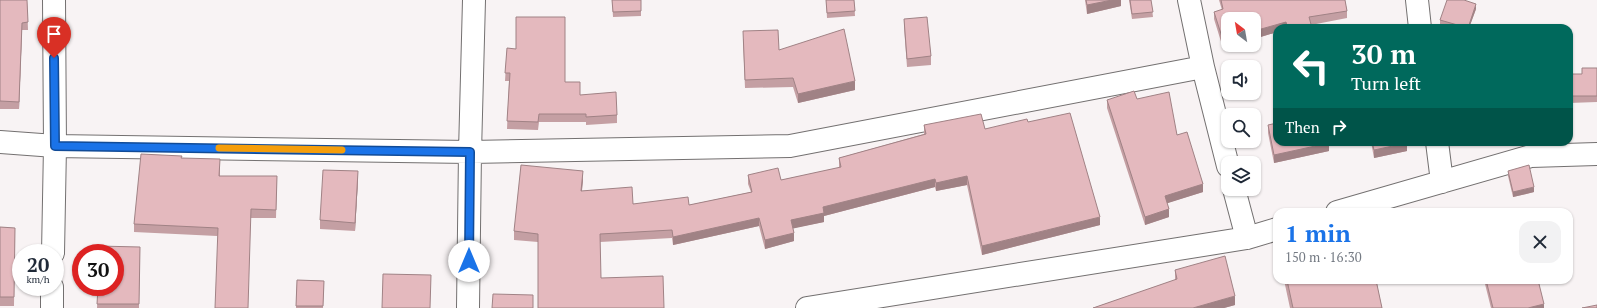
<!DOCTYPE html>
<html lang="en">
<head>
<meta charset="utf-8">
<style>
	:root { --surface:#fff; --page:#f2f2f3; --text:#1f2937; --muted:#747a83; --accent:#1a73e8 }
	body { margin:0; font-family:"PT Serif",serif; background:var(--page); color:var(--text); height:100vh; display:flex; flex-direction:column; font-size:15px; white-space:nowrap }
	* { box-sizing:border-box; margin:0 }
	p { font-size:13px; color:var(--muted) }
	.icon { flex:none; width:22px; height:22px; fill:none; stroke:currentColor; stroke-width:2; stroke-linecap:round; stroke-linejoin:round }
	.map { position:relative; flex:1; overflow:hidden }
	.panel { position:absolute; left:1273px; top:208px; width:300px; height:76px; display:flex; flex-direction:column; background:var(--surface); border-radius:12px; box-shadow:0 1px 3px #0004 }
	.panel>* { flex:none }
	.banner { position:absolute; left:1273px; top:24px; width:300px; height:122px; border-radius:12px; box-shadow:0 1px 3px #0004; background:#00695c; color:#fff; overflow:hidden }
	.needle { width:26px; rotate:329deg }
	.fabs { position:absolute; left:1221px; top:12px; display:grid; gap:8px }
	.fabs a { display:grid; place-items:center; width:40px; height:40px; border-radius:8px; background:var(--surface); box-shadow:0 1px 3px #0004; font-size:20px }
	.speed { position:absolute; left:12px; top:244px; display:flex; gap:8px; font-size:20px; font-weight:700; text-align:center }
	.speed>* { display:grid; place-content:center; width:52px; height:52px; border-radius:50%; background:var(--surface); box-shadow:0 1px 3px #0004; line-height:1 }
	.speed small { font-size:10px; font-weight:400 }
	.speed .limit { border:6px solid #d22; background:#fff; color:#111 }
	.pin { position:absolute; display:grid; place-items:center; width:34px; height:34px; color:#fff; margin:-41px -17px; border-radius:50% 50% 50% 0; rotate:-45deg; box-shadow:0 0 4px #0007 }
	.pin .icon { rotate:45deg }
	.me { position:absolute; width:44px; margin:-22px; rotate:0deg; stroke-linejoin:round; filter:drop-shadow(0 0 3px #0008) }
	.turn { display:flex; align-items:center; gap:14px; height:84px; padding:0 12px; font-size:18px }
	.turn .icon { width:52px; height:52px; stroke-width:2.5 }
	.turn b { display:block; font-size:28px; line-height:34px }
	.then { display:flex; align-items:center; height:38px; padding:0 12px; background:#0003; gap:8px; font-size:15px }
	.round { display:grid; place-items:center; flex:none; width:42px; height:42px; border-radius:12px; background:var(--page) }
	.summary { display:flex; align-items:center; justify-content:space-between; height:68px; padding:0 12px }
	h1 { font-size:24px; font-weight:800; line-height:30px; color:var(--accent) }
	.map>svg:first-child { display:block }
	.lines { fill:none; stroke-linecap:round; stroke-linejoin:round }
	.minor-casing { stroke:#737070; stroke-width:24 }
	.minor { stroke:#fff; stroke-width:22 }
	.wall { fill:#c49fa3 }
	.shaded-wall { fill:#a08285 }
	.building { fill:#e4b9be; stroke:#a08285 }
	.route-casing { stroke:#114b97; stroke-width:10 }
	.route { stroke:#1a73e8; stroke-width:7 }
	.slow { stroke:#f59e0b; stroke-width:7 }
</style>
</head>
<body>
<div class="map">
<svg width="1597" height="308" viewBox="0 0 1597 308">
	<rect width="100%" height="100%" fill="#f8f3f4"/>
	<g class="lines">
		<g class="minor-casing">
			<path id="minor" d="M1189,0L1203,67
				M1417,0L1420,28
				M0,142L55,146L470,152L790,146L1203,67L1228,166
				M1437,142L1442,182
				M1234,189L1247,238
				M1337,212L1531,156L1597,154
				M53,253L55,146L54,0
				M52,308V287
				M468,308L470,152L474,0
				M807,308L1247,238L1277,229"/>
		</g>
		<use href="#minor" class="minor"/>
	</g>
	<path class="wall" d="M0,0H27L28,30H22L19,109H0Z
		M612,0H641V16L613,17Z
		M826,0H854L855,16L827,18Z
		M1085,0H1121V6L1087,14Z
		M1129,0H1151L1153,17L1132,19Z
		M1219,0H1345L1347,11V18L1311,25L1312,28H1277V32L1254,39V19L1223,48L1214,19V12L1222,10Z
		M1476,9L1469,28H1451L1440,25V20Z
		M904,19L931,56V65L907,67L904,27Z
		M743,39L779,50L855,90L798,103L793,87L745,88Z
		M507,48L565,82L580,95L617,115V123L586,125V122H539L538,130L507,129L509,81H505Z
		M1597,68V102L1569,103V74H1582Z
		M1137,99L1177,135L1203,192L1167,203L1169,217L1145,225L1107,108V100Z
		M1028,122L1100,225L982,255L967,185L936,191L935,187L824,216V222L793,228L794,241L765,249L759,226L673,245L672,238L600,242L538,308V242L514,240V231L583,179L582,191L633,204L689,205L751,192L748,184V175L781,180L839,168V158L924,134V125L985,129Z
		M1268,125L1329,151L1274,163L1268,133Z
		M1371,142H1407V151L1374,158Z
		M182,158L220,167V176H277L276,218H251L217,236L134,232V224Z
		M1508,171L1534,192L1513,197L1508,176Z
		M358,180L355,231L320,229V220Z
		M0,227L15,228L14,306H0Z
		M140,247L139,308H97L98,287Z
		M1175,270L1235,305L1224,308H1093L1175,280Z
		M297,280L324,281L323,308H296Z
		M1284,280H1376L1382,308H1290Z
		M1484,280H1538L1544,308H1491Z"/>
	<path class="shaded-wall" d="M1112,0H1121V6L1087,14V5Z
		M1476,4V9L1469,28H1468Z
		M1286,22V28H1277V32L1254,39V31Z
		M22,23V30L19,109V102Z
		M1228,39V45H1233L1223,48V40Z
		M855,81V90L798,103V94Z
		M1329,143V151L1274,163V155Z
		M1407,143V151L1374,158V150Z
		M358,171V180L355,231V223Z
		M583,171V179L581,199V191Z
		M967,176V185L936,191V183Z
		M935,179V187L824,216V222L791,229V220L823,207Z
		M1203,184V192L1165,204V196Z
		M1534,187V192L1513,197V192Z
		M1169,209V217L1145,225V217Z
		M1100,217V225L982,255V246Z
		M759,218V226L673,245V237Z
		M794,233V241L765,249V240Z
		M1235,296V305L1224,308H1193Z
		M1544,304V308H1528Z"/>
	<path class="building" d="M0,0H27L28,22L22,23L19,102L0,101Z
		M612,0H641V11L613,12Z
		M826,0H854L855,11L827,13Z
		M1086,0H1112L1087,5Z
		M1130,0H1151L1153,12L1132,14Z
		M1221,0H1345L1347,11L1309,17L1312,28H1288L1286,22L1254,31V19H1228V39L1223,40L1214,12L1223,9Z
		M1447,0H1464L1476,4L1468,28L1440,20Z
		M516,17H565V82H580V95L616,92L617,115L586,117V114H539L538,122L507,121L510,73H505L507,48L516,49Z
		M927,17L931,56L907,59L904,19Z
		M844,29L855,81L798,94L793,78L745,80L743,31L778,30L779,50Z
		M1582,68H1597V96H1569V98V74H1582Z
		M1134,91L1137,99L1169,92L1177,135L1187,132L1203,184L1165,196L1169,209L1145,217L1107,100Z
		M1070,113L1100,217L982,246L967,176L936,183L935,179L823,207L824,213L791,220L794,233L765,240L759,218L673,237L672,230L600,234L601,278L663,276L664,308H538V234L514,231L521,165L583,171L581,191L632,187L633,204L688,197L689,205L752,192L748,175L778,168L781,180L841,167L839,158L926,134L924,125L981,114L985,129L1027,119L1028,122Z
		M1277,123V142H1329V143L1274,155L1268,125Z
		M1372,142H1407V143L1374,150Z
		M141,154L182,156L181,158L220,159L219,176H277L276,210L251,209L248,308H215L218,228L134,224Z
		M1529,165L1534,187L1513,192L1508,171Z
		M323,170L358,171L355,223L320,220Z
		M0,227L15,228L14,297H0Z
		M98,246L140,247L139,304H97L98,287H115V253H98Z
		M1225,256L1235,296L1193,308H1093L1177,279L1175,270Z
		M383,274L431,275L430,308H382Z
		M297,280L324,281L323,306H296Z
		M1287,280H1376L1382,308H1293Z
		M1486,280H1538L1544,304L1528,308H1493Z
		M493,294L533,295V308H492Z
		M1597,305V308H1582Z"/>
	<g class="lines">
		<g class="route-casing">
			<path id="route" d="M54,58L55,146L470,152L469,261"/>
		</g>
		<use href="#route" class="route"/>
		<path class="slow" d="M219,148L342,150"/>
	</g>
</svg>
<div class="fabs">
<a><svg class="needle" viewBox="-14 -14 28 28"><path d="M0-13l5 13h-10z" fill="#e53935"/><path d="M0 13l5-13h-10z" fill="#747a83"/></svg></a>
<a><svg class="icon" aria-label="sound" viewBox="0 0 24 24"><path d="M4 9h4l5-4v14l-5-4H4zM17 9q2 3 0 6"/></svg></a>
<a><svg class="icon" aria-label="search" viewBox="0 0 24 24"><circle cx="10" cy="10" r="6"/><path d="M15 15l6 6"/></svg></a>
<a><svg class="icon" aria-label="layers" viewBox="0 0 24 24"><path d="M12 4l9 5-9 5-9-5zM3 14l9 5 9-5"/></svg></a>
</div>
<div class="speed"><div>20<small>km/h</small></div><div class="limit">30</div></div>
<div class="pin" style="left:54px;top:58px;background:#d93025"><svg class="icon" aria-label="arrive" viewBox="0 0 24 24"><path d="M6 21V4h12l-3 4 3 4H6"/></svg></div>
<svg class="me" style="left:469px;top:261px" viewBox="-20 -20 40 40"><circle r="19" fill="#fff"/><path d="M0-13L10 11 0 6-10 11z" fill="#1a73e8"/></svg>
<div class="banner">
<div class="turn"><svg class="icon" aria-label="left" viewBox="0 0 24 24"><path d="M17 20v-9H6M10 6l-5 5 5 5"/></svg><div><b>30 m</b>Turn left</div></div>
<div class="then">Then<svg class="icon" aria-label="right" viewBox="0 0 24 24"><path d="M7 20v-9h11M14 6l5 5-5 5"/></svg></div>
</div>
<section class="panel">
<div class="summary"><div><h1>1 min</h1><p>150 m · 16:30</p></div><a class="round"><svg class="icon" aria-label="close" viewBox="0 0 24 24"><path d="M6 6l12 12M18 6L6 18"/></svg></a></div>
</section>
</div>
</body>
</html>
